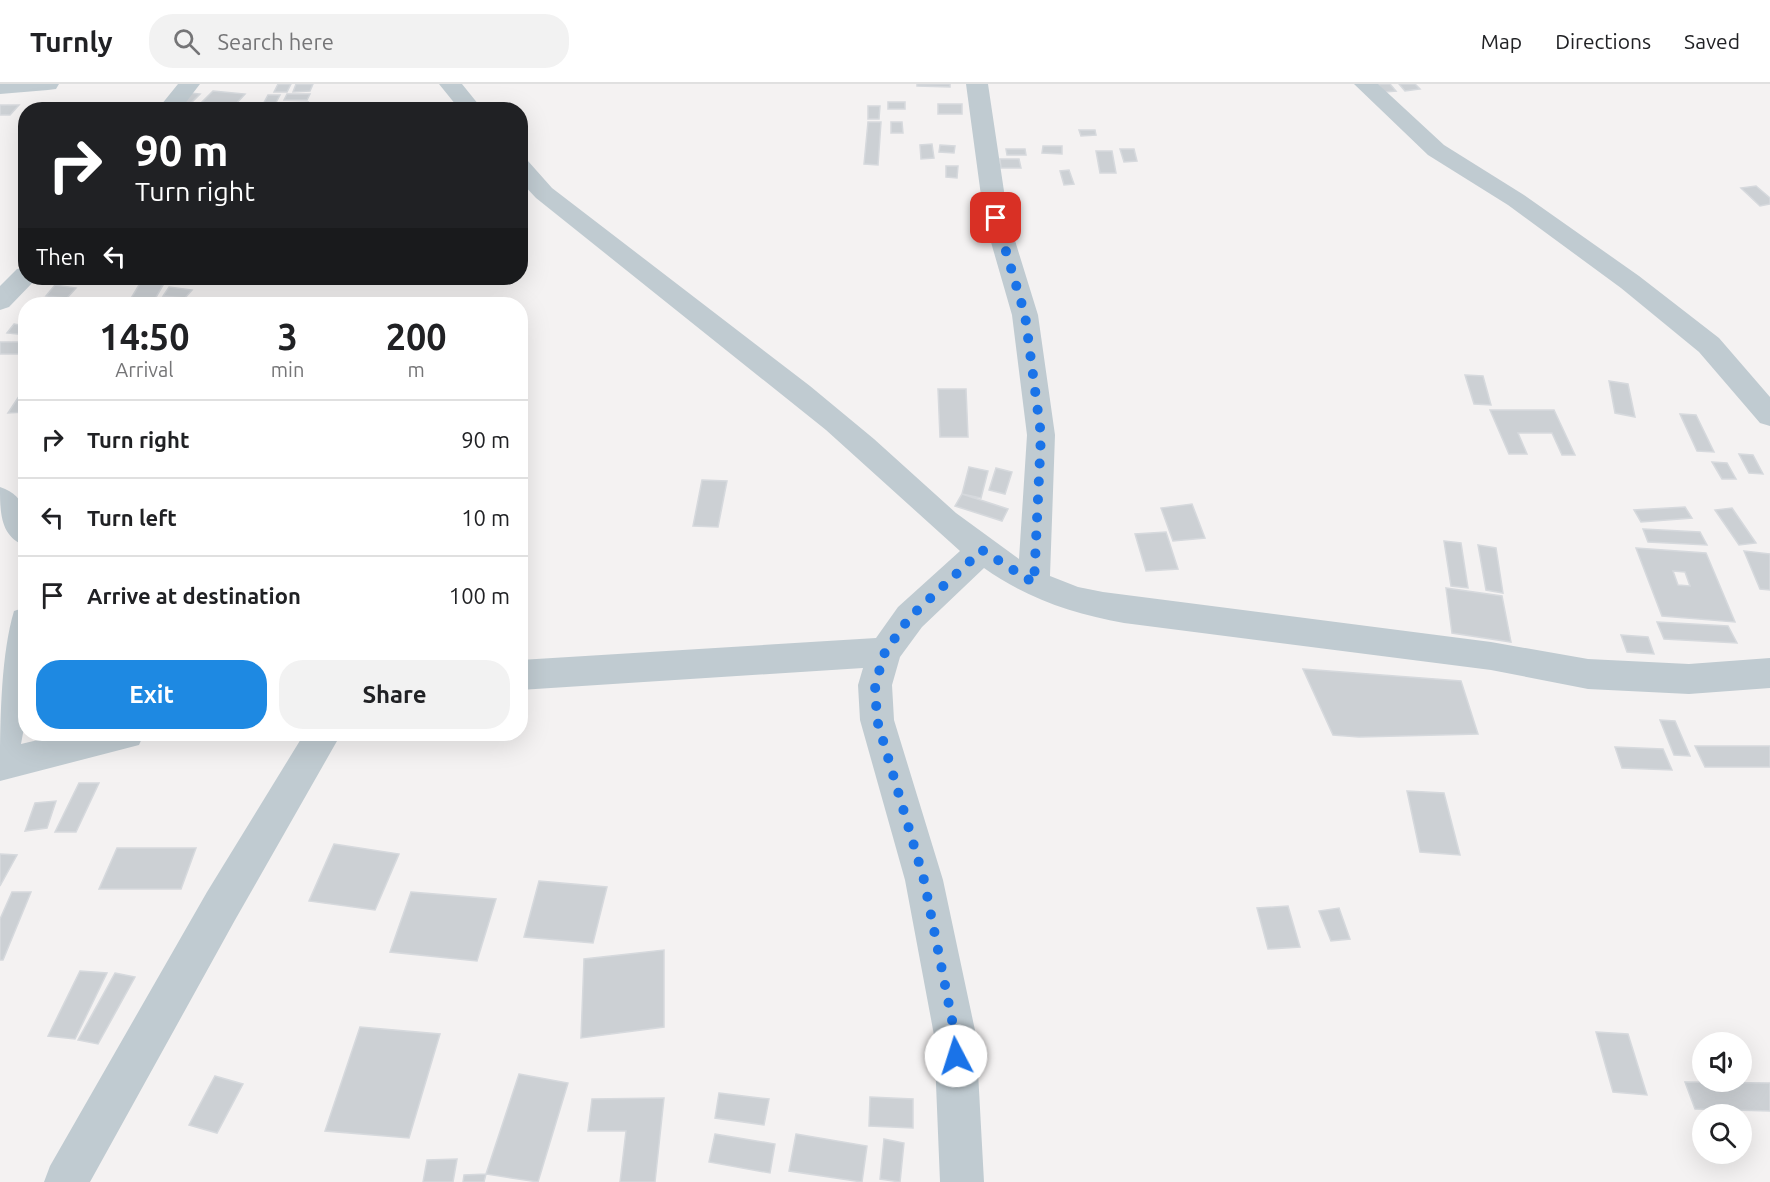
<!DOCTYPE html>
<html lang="en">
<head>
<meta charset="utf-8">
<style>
	:root { --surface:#fff; --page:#f2f2f2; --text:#202124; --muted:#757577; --line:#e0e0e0; --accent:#1e89e2 }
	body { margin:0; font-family:Ubuntu,sans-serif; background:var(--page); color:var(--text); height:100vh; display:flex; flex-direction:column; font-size:22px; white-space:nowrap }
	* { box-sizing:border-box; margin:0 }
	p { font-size:20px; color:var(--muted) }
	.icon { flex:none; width:33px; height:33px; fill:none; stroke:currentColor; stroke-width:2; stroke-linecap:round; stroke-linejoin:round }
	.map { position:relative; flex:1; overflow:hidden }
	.side { position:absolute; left:18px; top:213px; width:510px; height:444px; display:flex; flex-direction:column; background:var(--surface); border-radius:24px; box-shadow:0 6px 24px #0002 }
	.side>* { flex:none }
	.guide { position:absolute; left:18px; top:18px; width:510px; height:183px; border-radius:24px; box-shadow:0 6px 24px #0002; background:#202124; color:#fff; overflow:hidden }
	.fabs { position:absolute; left:1692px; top:948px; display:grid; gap:12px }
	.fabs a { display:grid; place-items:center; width:60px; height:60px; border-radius:50%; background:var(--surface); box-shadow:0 6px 24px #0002; font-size:30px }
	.pin { position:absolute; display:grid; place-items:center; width:51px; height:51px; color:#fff; margin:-26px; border-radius:12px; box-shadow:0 3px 9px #0006 }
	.me { position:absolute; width:66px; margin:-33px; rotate:355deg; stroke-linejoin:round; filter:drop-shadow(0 0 4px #0008) }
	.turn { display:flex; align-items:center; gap:21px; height:126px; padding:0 18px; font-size:27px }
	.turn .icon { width:78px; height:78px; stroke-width:2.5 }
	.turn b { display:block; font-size:42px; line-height:51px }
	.then { display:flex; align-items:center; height:57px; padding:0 18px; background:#0003; gap:12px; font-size:22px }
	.eta { display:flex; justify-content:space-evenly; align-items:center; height:102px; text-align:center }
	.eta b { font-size:36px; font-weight:600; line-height:42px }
	.primary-button { display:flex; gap:12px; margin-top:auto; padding:12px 18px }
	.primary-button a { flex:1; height:69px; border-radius:24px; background:var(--accent); color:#fff; font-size:24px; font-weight:600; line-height:69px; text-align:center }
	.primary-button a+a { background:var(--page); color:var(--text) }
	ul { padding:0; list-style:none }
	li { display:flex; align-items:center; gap:18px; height:78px; padding:0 18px; border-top:2px solid var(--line) }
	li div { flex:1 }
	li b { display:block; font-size:22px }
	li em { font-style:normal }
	header { display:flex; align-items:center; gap:36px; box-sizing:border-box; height:84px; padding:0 30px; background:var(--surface); border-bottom:2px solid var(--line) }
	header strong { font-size:28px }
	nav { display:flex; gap:33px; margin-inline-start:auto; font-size:21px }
	.search { width:420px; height:54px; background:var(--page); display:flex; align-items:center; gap:15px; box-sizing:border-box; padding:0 21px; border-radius:24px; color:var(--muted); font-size:22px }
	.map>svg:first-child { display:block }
	.building { fill:#ccd0d4; stroke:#d6d9dd; stroke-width:1.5; fill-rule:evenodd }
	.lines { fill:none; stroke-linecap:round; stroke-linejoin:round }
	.minor { fill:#c0cbd1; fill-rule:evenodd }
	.route { stroke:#1a73e8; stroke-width:10; stroke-dasharray:0 18 }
</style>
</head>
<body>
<header>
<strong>Turnly</strong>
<div class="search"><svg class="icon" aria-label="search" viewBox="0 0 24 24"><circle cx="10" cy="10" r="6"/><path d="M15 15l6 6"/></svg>Search here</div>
<nav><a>Map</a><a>Directions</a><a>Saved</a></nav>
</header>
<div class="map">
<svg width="1770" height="1098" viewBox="0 0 1770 1098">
	<rect width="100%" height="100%" fill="#f4f2f2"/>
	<path class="building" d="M278,0H291L287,8H274Z
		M296,0H313L310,7L293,8Z
		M917,0H950V3L917,2Z
		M1378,0H1390L1396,7L1384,8Z
		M1399,0H1415L1420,5L1405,7Z
		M213,7L245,10L233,23L201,19Z
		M190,9L200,10L186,24L175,23Z
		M287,10H310L307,16H284Z
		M268,11H280L272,26H260Z
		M308,18L305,26H278L281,19Z
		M888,18H905V25H888Z
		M938,20H962V30H938Z
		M0,21H19L10,31H0Z
		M868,22H880L879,35H868Z
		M868,38H881L878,81L864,80Z
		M891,38H902L903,49H891Z
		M1079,46H1095L1096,51L1081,52Z
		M932,60L934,74L921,75L920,61Z
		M940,61L955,62L954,69L939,68Z
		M1043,62H1062V70L1042,69Z
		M1006,65H1025L1026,71H1007Z
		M1120,65H1134L1137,77L1124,78Z
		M1096,67H1112L1116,89H1100Z
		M1000,75H1019L1021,84H1001Z
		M946,82H958L957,94L946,93Z
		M1069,86L1074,100L1064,101L1060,87Z
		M1756,102L1770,114V120L1760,122L1741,104Z
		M142,196H166L155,215L130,216Z
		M55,201L76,204L67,214L46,212Z
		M169,203L192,206L185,214L163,212Z
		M14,240L26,242V251L7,249Z
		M0,258H26V260L18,270H0Z
		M1465,291L1483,292L1491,321L1474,320Z
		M1609,297L1628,300L1635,333L1615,329Z
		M25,303L26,328L8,329Z
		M938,305H966L968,353H940Z
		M1490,326H1554L1575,371H1562L1552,349H1518L1527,370H1509Z
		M1680,330L1696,331L1714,368L1697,367Z
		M1739,370L1753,371L1763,390L1749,389Z
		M1712,378L1727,379L1736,395H1722Z
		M969,383L988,387L981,414L962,410Z
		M996,384L1012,388L1005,410L989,406Z
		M702,396L727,397L718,443L693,442Z
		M962,410L1008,425L1002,437L955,422Z
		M1192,420L1205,454L1173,457L1161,424Z
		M1685,423L1692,434L1641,438L1634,426Z
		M1732,424L1756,459L1739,461L1715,426Z
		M1643,445L1700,448L1707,461L1648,458Z
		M1166,448L1178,485L1146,487L1135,450Z
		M1444,457L1461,459L1468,504L1451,502Z
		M1478,461L1496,464L1503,509L1486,506Z
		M1636,464L1706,469L1735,538L1662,532ZM1673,487L1685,488L1690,502L1678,501Z
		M1744,467L1770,470V506L1760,505Z
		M1446,504L1502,512L1511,558L1452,549Z
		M1657,538L1728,542L1737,559L1664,555Z
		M1621,551L1648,553L1654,570L1627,568Z
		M1303,585L1461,597L1478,650L1359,653L1333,651Z
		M1660,636L1675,637L1690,672L1674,671Z
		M1695,662H1770V683H1705Z
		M1615,663L1663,665L1672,686L1622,684Z
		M79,699H99L76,748H55Z
		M1407,707L1444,709L1460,771L1420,768Z
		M56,717L47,744L25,747L35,719Z
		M334,760L399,770L375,826L309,817Z
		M117,764H196L181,805H99Z
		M0,770L17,771L0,802Z
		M539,797L607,803L593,859L524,853Z
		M12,808H31L3,876H0V835Z
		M411,808L496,815L477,877L390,868Z
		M1288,822L1300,863L1268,865L1257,824Z
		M1339,824L1350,855L1331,857L1319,827Z
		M664,866V943L581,954L584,875Z
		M80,887L107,889L75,955L48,952Z
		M115,889L135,893L98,960L78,956Z
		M360,943L440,950L409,1054L325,1047Z
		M1596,948L1628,950L1647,1011L1613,1008Z
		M519,990L568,999L538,1098L486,1090Z
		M215,992L243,1000L217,1049L189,1041Z
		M1685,998L1770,999V1027L1695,1025Z
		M719,1009L769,1015L764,1041L715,1034Z
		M870,1013L913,1015V1044L869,1042Z
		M664,1014L655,1098H620L626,1047H588L592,1015Z
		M715,1050L775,1060L770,1089L709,1078Z
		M796,1050L867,1062L862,1098L789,1087Z
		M884,1055L904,1059L900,1098L880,1095Z
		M457,1075L453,1098H423L427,1076Z
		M486,1090L484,1098H463L464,1091Z"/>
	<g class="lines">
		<path class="minor" d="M0,0H59L56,5L48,6L0,10Z
			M178,0H200L180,26H157Z
			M439,0H462L483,26H460Z
			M966,0H988L1008,134L1038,231L1055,351L1050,492L1078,503L1103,508L1491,558L1588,575L1689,580L1770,574V604L1689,610L1588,605L1491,586L1124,539C1073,530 1026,514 984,484L922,543L900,573L892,601L894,636L943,796L976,951L984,1098H940L934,951L905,796L860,636L858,601L863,584L520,606V576L876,554L898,523L960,467L826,346L536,114L520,97V75L528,77L552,104L810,302L874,355L956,429L1019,475L1027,351L1012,231L984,134Z
			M1354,0H1378L1444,61L1524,111L1639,192L1719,254L1770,313V342L1760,339L1699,268L1621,204L1508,121L1428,71Z
			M26,183V194H37L9,223L0,226V202L17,185Z
			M0,403C30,413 26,437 26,462C0,453 0,428 0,403Z
			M26,523V633L21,660L63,650H144L139,661L0,697C0,646 0,574 14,527Z
			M304,650H341L235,836L90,1098H44L50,1082L207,808Z"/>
	</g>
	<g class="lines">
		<path class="route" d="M956,972L955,951L924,796L877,636L875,601L885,568L910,533L982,466L1034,499L1041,351L1025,231L996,134"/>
	</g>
</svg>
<div class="fabs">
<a><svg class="icon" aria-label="sound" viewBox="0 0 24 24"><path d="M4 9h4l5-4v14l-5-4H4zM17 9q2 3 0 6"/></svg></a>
<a><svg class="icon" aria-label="search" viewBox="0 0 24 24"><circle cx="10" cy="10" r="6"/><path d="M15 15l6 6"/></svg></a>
</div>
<div class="pin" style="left:996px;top:134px;background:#d93025"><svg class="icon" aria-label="arrive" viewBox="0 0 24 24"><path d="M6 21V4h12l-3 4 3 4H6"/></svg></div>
<svg class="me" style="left:956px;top:972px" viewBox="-20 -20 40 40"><circle r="19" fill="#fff"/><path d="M0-13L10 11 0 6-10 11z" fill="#1a73e8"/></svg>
<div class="guide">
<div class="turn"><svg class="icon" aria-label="right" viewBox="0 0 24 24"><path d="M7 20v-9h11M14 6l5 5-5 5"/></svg><div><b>90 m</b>Turn right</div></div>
<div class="then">Then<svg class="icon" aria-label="left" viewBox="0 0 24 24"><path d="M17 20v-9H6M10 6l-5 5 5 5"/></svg></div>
</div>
<section class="side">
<div class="eta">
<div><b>14:50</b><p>Arrival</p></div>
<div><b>3</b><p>min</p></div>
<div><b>200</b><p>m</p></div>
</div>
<ul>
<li><svg class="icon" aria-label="right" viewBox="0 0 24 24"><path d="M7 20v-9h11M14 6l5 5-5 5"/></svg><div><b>Turn right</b></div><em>90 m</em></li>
<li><svg class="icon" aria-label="left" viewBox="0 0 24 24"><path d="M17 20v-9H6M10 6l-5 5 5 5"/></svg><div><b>Turn left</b></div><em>10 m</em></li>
<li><svg class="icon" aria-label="arrive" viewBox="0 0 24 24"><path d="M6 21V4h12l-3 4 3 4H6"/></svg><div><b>Arrive at destination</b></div><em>100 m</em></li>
</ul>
<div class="primary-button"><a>Exit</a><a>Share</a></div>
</section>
</div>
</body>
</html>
